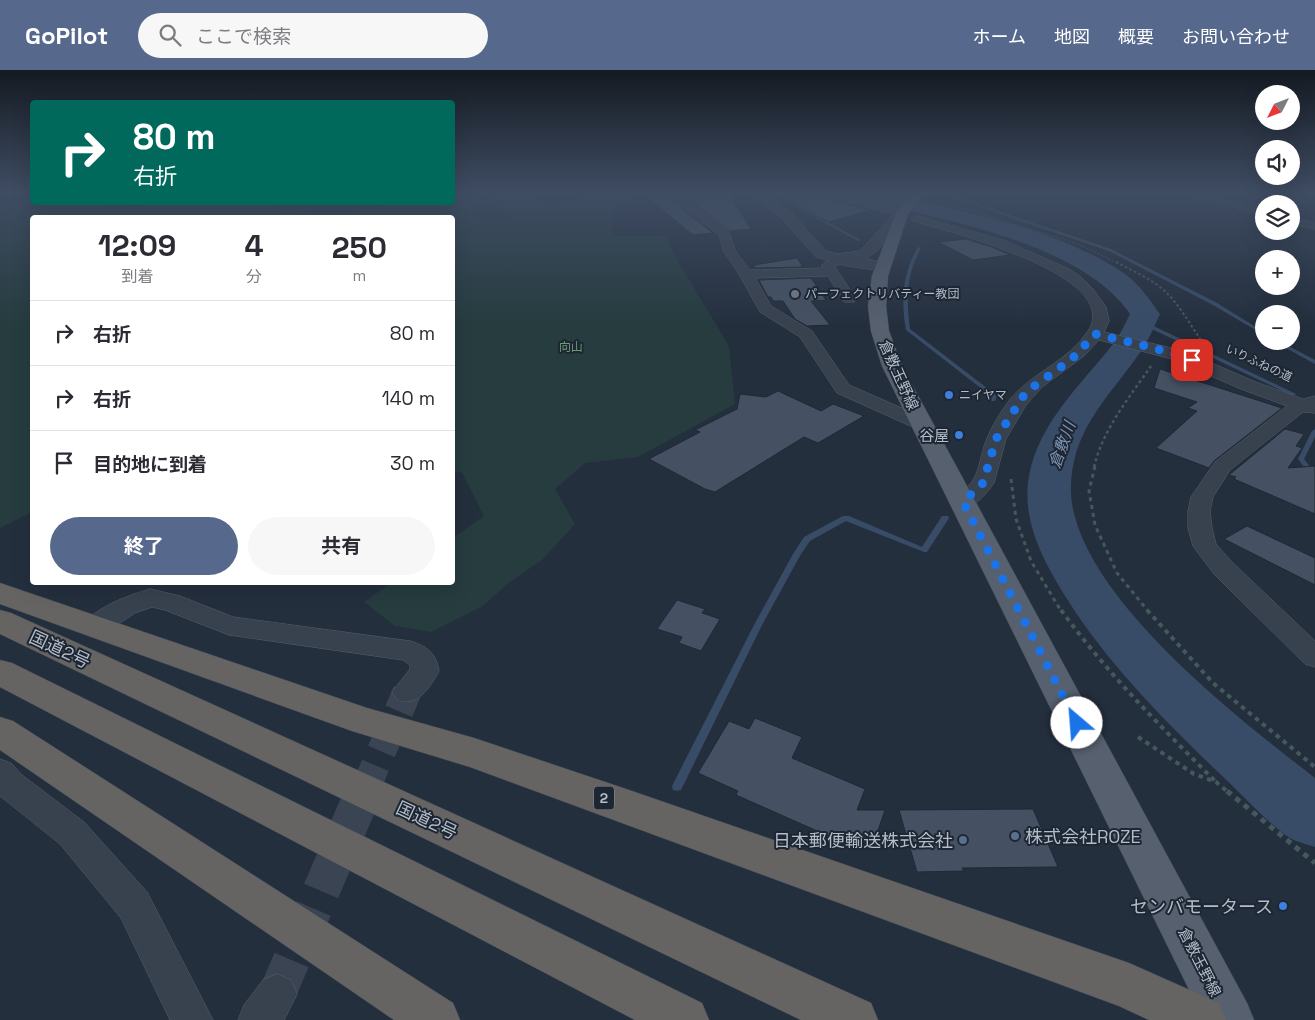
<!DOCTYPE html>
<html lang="ja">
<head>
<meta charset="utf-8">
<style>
	:root { --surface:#fff; --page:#f7f7f7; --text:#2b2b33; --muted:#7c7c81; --line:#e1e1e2; --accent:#56698c }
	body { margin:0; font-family:"Space Grotesk","Noto Sans JP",sans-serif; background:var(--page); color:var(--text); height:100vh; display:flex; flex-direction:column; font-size:19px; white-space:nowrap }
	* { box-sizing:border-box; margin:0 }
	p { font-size:16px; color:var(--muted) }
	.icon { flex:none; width:28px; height:28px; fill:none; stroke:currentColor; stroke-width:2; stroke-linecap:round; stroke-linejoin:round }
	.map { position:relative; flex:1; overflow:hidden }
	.panel { position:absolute; left:30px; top:145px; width:425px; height:370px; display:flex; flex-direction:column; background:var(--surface); border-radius:5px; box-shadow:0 5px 20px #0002 }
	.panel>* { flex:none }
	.banner { position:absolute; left:30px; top:30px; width:425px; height:105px; border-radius:5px; box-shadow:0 5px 20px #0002; background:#00695c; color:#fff; overflow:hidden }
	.needle { width:32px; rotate:228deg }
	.buttons { position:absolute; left:1255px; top:15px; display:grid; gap:10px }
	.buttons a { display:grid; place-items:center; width:45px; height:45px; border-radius:50%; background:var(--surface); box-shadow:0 5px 20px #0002; font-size:25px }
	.pin { position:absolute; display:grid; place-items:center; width:42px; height:42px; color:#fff; margin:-21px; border-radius:10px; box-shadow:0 2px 8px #0006 }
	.me { position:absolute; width:55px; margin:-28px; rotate:333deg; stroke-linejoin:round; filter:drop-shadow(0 0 4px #0008) }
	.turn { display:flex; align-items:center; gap:18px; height:105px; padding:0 20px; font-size:22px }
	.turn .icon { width:65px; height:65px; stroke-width:2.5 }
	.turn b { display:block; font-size:35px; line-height:42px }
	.eta { display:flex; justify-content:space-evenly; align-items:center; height:85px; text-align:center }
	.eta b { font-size:30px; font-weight:700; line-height:35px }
	.primary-button { display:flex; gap:10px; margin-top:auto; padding:10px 20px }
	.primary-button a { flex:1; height:58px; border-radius:30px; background:var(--accent); color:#fff; font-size:20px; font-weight:700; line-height:58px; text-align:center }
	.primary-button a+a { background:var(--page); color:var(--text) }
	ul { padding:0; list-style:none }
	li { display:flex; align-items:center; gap:15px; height:65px; padding:0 20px; border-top:1px solid var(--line) }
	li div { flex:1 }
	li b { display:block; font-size:19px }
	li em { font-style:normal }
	header { display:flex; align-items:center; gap:30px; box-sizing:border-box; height:70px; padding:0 25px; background:var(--accent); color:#fff }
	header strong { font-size:24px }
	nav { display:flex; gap:28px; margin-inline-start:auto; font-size:18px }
	.search { width:350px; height:45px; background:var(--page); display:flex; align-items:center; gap:12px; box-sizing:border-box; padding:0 18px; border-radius:28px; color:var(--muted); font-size:19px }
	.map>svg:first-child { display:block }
	.green { fill:#263c3f; fill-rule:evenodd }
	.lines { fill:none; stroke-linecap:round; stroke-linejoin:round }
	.stream { fill:#394c67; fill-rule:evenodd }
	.river { fill:#394c67; fill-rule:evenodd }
	.building { fill:#455162; stroke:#1f2835 }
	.minor-tunnel-far1 { stroke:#3a4453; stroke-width:29; stroke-dasharray:29 15; stroke-linecap:butt }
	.minor-tunnel { stroke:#3a4453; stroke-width:37; stroke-dasharray:37 19; stroke-linecap:butt }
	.minor-casing { stroke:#565f6c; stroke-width:1 }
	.tertiary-casing { stroke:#565f6c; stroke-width:1 }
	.primary-casing { stroke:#414a57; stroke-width:1 }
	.trunk-casing { stroke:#434c59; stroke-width:1 }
	.path-far5 { stroke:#44595c; stroke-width:1; stroke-dasharray:2 2; stroke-linecap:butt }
	.path-far4 { stroke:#44595c; stroke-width:2; stroke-dasharray:2.5 2.5; stroke-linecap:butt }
	.path-far3 { stroke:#44595c; stroke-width:2.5; stroke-dasharray:3 3; stroke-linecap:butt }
	.path-far2 { stroke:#44595c; stroke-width:3; stroke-dasharray:4 4; stroke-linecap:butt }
	.path-far1 { stroke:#44595c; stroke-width:4; stroke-dasharray:4.5 4.5; stroke-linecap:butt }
	.path { stroke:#44595c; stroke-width:5; stroke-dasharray:5.5 5.5; stroke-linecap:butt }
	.minor { fill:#38414e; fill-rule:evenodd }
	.tertiary { fill:#38414e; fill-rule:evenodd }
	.primary { fill:#56606e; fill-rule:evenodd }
	.trunk { fill:#656462; fill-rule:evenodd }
	.route { stroke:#1a73e8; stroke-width:9; stroke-dasharray:0 16.2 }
	.worship-dot { fill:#6b7280; stroke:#1d2633; stroke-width:2 }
	.shop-dot { fill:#3f7fe0; stroke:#1d2633; stroke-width:2 }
	.service-dot { fill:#5c6f8a; stroke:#1d2633; stroke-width:2 }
	.labels { text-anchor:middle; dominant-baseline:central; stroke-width:4; stroke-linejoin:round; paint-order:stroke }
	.far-poi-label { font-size:12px; fill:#b4bcc9; stroke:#1d2633; text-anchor:start }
	.far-park-label { font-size:12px; fill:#6b9a76; stroke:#1d2633 }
	.far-street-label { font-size:12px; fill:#b4bcc9; stroke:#1d2633 }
	.shield { fill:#1d2633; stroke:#878f9c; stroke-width:1 }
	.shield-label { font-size:14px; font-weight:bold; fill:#b4bcc9 }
	.street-label { font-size:15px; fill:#b4bcc9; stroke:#1d2633 }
	.poi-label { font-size:15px; fill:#b4bcc9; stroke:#1d2633; text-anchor:end }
	.water-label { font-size:16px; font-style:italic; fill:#7c92b1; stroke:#1d2633 }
	.near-street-label { font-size:18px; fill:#b4bcc9; stroke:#1d2633 }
	.near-poi-label { font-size:18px; fill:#b4bcc9; stroke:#1d2633; text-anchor:end }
</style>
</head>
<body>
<header>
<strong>GoPilot</strong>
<div class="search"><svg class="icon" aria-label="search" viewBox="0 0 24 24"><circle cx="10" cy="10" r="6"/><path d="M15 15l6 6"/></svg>ここで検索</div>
<nav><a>ホーム</a><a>地図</a><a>概要</a><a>お問い合わせ</a></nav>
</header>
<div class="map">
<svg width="1315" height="950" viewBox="0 0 1315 950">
	<rect width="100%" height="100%" fill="#242f3e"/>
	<path class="green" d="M453,122H542L533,125L546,131L579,128L583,123L582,122H631L633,130L610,144L613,166H667L673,183L729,276L735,334L638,387L585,393L555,419L575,454L542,490L507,514L483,536L431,562L395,556L364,532L391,513L452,512L453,468L484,446L462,403L453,400L452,148H32V442L0,458V135L32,128V132L117,133L112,134L109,140L175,132H291L273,138L332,146L361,142L388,133L452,132ZM479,126L492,129L499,139L513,147L489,152L474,145L472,136Z"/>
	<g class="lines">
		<path class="stream" d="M769,122H772L861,170L858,171Z
			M951,125L1111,179L1217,233L1264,262V265L1213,235L1109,181L950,127Z
			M918,177L921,178C906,206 906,229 910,259L996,325L997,326L995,331H991V326L906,260C901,230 902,204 918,177Z
			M1139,251H1143L1296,324L1295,325H1291L1139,253Z
			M1273,271H1279L1315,290V294Z
			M1315,359V367L1304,389L1315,403V410L1313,409L1298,389L1312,361Z
			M843,446H849L922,477L942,446H948L949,448L927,482H924L846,451L810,471L801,484L762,555L681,720L677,721L673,720L672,717L673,714L754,555L793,484L804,467Z"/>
		<path class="river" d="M844,122C877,118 909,128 941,136C1003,151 1071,167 1125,204C1139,214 1150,230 1160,244C1154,257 1149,269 1141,281C1118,315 1089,342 1076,383C1071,401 1069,420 1073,439C1093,536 1239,649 1315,708V777C1307,774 1297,772 1290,768C1267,753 1239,721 1218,702C1162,648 1109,595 1067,529C1044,492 1021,451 1029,406C1039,352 1081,315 1113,274C1120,265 1125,254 1130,244L1128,241C1075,169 929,147 847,126Z"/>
	</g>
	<path class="building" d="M775,122H800L871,140L829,152L774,124Z
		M731,123L736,135L751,159L730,161L682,124Z
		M644,125H668L670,129L713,163L693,165Z
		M966,169L992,177L1010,185L973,190L938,172Z
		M797,188L803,197L755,198L754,195Z
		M811,208L826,230L811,231L830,255L807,256L795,249L783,231H773L771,227H768L759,210Z
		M1160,299L1282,338L1214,391L1209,398L1156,378L1197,341L1188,338L1197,332L1154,318Z
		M778,321L821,341L833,334L864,346L818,373L804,367L715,422L705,419L649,389L700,362L695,360L737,339L740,324L766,327Z
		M1285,359L1304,364L1296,376L1302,378L1288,398L1315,396V444L1234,409L1236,407L1229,405Z
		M1247,456L1315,488V515L1224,469Z
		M677,530L705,539L702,543L720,549L701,581L679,573L682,567L657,559Z
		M755,648L802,667L792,688L865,719L857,740H885L873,775L864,771L860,780L736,725L738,721L698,703L729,651L749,659Z
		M1033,739L1058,797L962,798L964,801L917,802L899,740Z"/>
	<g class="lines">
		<path class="minor-tunnel-far1" d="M364,722L407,622"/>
		<path class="minor-tunnel" d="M277,924L364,721"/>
		<g class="minor-casing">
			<path id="minor" d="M669,122H679L680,125L728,160L736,182L750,200L823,198L821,196C826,190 833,188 840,189L842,192L835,197L856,229L854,232H844L828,206L755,208L771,236L812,261L849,315L929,350L932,354L929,358L922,360L915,358L837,323L800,267L760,242L739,204L724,182L719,165L671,128Z
				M810,122H826L906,141L908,143L902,146L811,124Z
				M1177,122H1193L1264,139V145L1178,124Z
				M1302,122H1315V124L1284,134H1267Z
				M917,146L1003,170L1069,199L1081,207L1093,219L1106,237L1109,251L1104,262L1184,281L1253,311L1303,329L1315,326V343L1303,342L1230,400L1213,427L1210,441L1212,458L1216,474L1232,492L1315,571V597L1305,594L1214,504L1193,476L1188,458V441L1191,427L1215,392L1287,336L1241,319L1172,289L1099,270L1084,286L1042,317L1026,335L1006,369L994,413C985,426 972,441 955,437L952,432C958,424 968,419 973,410C980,399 981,383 986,371C991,357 1002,340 1011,328C1033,302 1070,290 1088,261C1124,205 947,161 913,151L911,149Z
				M1291,147L1315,153V159L1291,154Z
				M150,519L180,526L233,547L410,571C427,576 436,583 439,601C429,619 418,637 397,630L392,622L410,599V595L403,590L229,565L165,540L152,537L135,543L105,563L96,565L87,563L83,556C94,537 130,525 150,519Z
				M0,689L11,693L22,705L84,752L147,822L213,950H170L121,848L60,774L0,726Z
				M277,904L291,910L297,924L284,950H238L244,935L263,910Z"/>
		</g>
		<g class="tertiary-casing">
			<path id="tertiary" d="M749,122H762L791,142L826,181L837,184L860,181L897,140H907L908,143L877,181L866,189L888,193L891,196L888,199L883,201L847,196L816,187L781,148Z"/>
		</g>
		<g class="primary-casing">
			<path id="primary" d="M914,122H926L908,144L888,206L886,236L889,261L902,296L1247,933L1254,950H1204L882,296L871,261L868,236L872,206L896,143Z"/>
		</g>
		<g class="trunk-casing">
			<path id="trunk" d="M0,513L367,638L474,668L629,720L1129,893L1219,933L1226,950H1149L1119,936L470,697L352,661L0,534Z
				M0,540L11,543L871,933L878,950H801L0,564Z
				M0,590L12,593L702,933L709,950H635L0,617Z
				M0,647L13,651L453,933L460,950H394L0,680Z"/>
		</g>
		<path class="path-far5" d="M952,128L984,142
			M942,132L1078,174L1119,194"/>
		<path class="path-far4" d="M1116,192C1131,200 1147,207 1160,217C1178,231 1190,255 1203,273"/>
		<path class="path-far3" d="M1094,397C1103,359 1129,328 1151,296"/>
		<path class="path-far2" d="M1095,396L1089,421L1095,455L1117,503L1148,541
			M1011,409L1016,449L1031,491L1061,541"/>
		<path class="path-far1" d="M1061,540C1107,603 1161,657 1216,712
			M1147,540L1213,613L1315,697
			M1138,667L1194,704L1216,712L1228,722"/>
		<path class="path" d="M1227,721L1315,793"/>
		<use href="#minor" class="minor"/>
		<use href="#tertiary" class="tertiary"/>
		<use href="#primary" class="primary"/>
		<use href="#trunk" class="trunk"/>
	</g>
	<linearGradient id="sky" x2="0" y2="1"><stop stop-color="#141a22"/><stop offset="0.48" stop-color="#3f4d63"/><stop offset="1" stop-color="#3f4d63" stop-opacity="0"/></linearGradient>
	<rect width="1315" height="255" fill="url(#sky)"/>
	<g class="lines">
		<path class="route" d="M1077,653L963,432L983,413L996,369L1026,322L1072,289L1095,264L1154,278L1192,290"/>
	</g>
	<circle class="worship-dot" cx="795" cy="224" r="5"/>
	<g class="shop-dot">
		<circle cx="949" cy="325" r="5"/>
		<circle cx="959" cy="365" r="5"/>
		<circle cx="1283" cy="836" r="5"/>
	</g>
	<g class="service-dot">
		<circle cx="1015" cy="766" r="5"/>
		<circle cx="963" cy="770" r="5"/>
	</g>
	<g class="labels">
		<g class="far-poi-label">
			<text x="805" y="224">パーフェクトリバティー教団</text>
			<text x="959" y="325">ニイヤマ</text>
		</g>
		<g class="far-park-label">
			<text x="571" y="277">向山</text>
		</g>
		<g class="far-street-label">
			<text transform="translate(1259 293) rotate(25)">いりふねの道</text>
		</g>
		<rect class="shield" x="594" y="716.5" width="20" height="23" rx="4"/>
		<g class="shield-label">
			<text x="604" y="728">2</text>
		</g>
		<g class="street-label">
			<text transform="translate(899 305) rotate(66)">倉敷玉野線</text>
			<text transform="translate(1200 892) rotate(63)">倉敷玉野線</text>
		</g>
		<g class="poi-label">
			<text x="949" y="365">谷屋</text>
		</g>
		<g class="water-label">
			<text transform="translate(1062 375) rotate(-70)">倉敷川</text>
		</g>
		<g class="near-street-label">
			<text transform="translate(60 579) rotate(25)">国道2号</text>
			<text transform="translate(427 750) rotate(25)">国道2号</text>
		</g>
		<g class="near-poi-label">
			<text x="1025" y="766" text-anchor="start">株式会社ROZE</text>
			<text x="953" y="770">日本郵便輸送株式会社</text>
			<text x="1273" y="836">センバモータース</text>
		</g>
	</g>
</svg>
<div class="buttons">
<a><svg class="needle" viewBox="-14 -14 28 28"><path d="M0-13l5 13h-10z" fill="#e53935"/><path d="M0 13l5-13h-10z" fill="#7c7c81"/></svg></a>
<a><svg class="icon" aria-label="sound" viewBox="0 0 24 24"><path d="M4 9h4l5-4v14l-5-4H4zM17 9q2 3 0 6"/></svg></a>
<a><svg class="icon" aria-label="layers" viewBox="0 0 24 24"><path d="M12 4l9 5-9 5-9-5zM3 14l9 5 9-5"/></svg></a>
<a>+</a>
<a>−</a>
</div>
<div class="pin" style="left:1192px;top:290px;background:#d93025"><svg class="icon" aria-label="arrive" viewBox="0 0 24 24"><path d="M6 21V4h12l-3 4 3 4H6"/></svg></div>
<svg class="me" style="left:1077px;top:653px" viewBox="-20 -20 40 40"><circle r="19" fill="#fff"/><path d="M0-13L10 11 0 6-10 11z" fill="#1a73e8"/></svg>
<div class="banner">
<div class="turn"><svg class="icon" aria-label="right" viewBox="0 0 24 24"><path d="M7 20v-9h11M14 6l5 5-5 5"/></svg><div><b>80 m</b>右折</div></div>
</div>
<section class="panel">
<div class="eta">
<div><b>12:09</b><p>到着</p></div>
<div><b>4</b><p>分</p></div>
<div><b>250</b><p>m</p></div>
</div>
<ul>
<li><svg class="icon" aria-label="right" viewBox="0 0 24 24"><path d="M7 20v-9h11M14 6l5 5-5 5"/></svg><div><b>右折</b></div><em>80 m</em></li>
<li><svg class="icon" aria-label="right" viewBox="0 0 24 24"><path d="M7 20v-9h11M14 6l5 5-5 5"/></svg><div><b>右折</b></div><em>140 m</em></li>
<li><svg class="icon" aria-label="arrive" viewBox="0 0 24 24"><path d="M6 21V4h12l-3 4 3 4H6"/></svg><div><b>目的地に到着</b></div><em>30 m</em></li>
</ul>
<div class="primary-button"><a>終了</a><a>共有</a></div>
</section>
</div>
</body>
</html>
